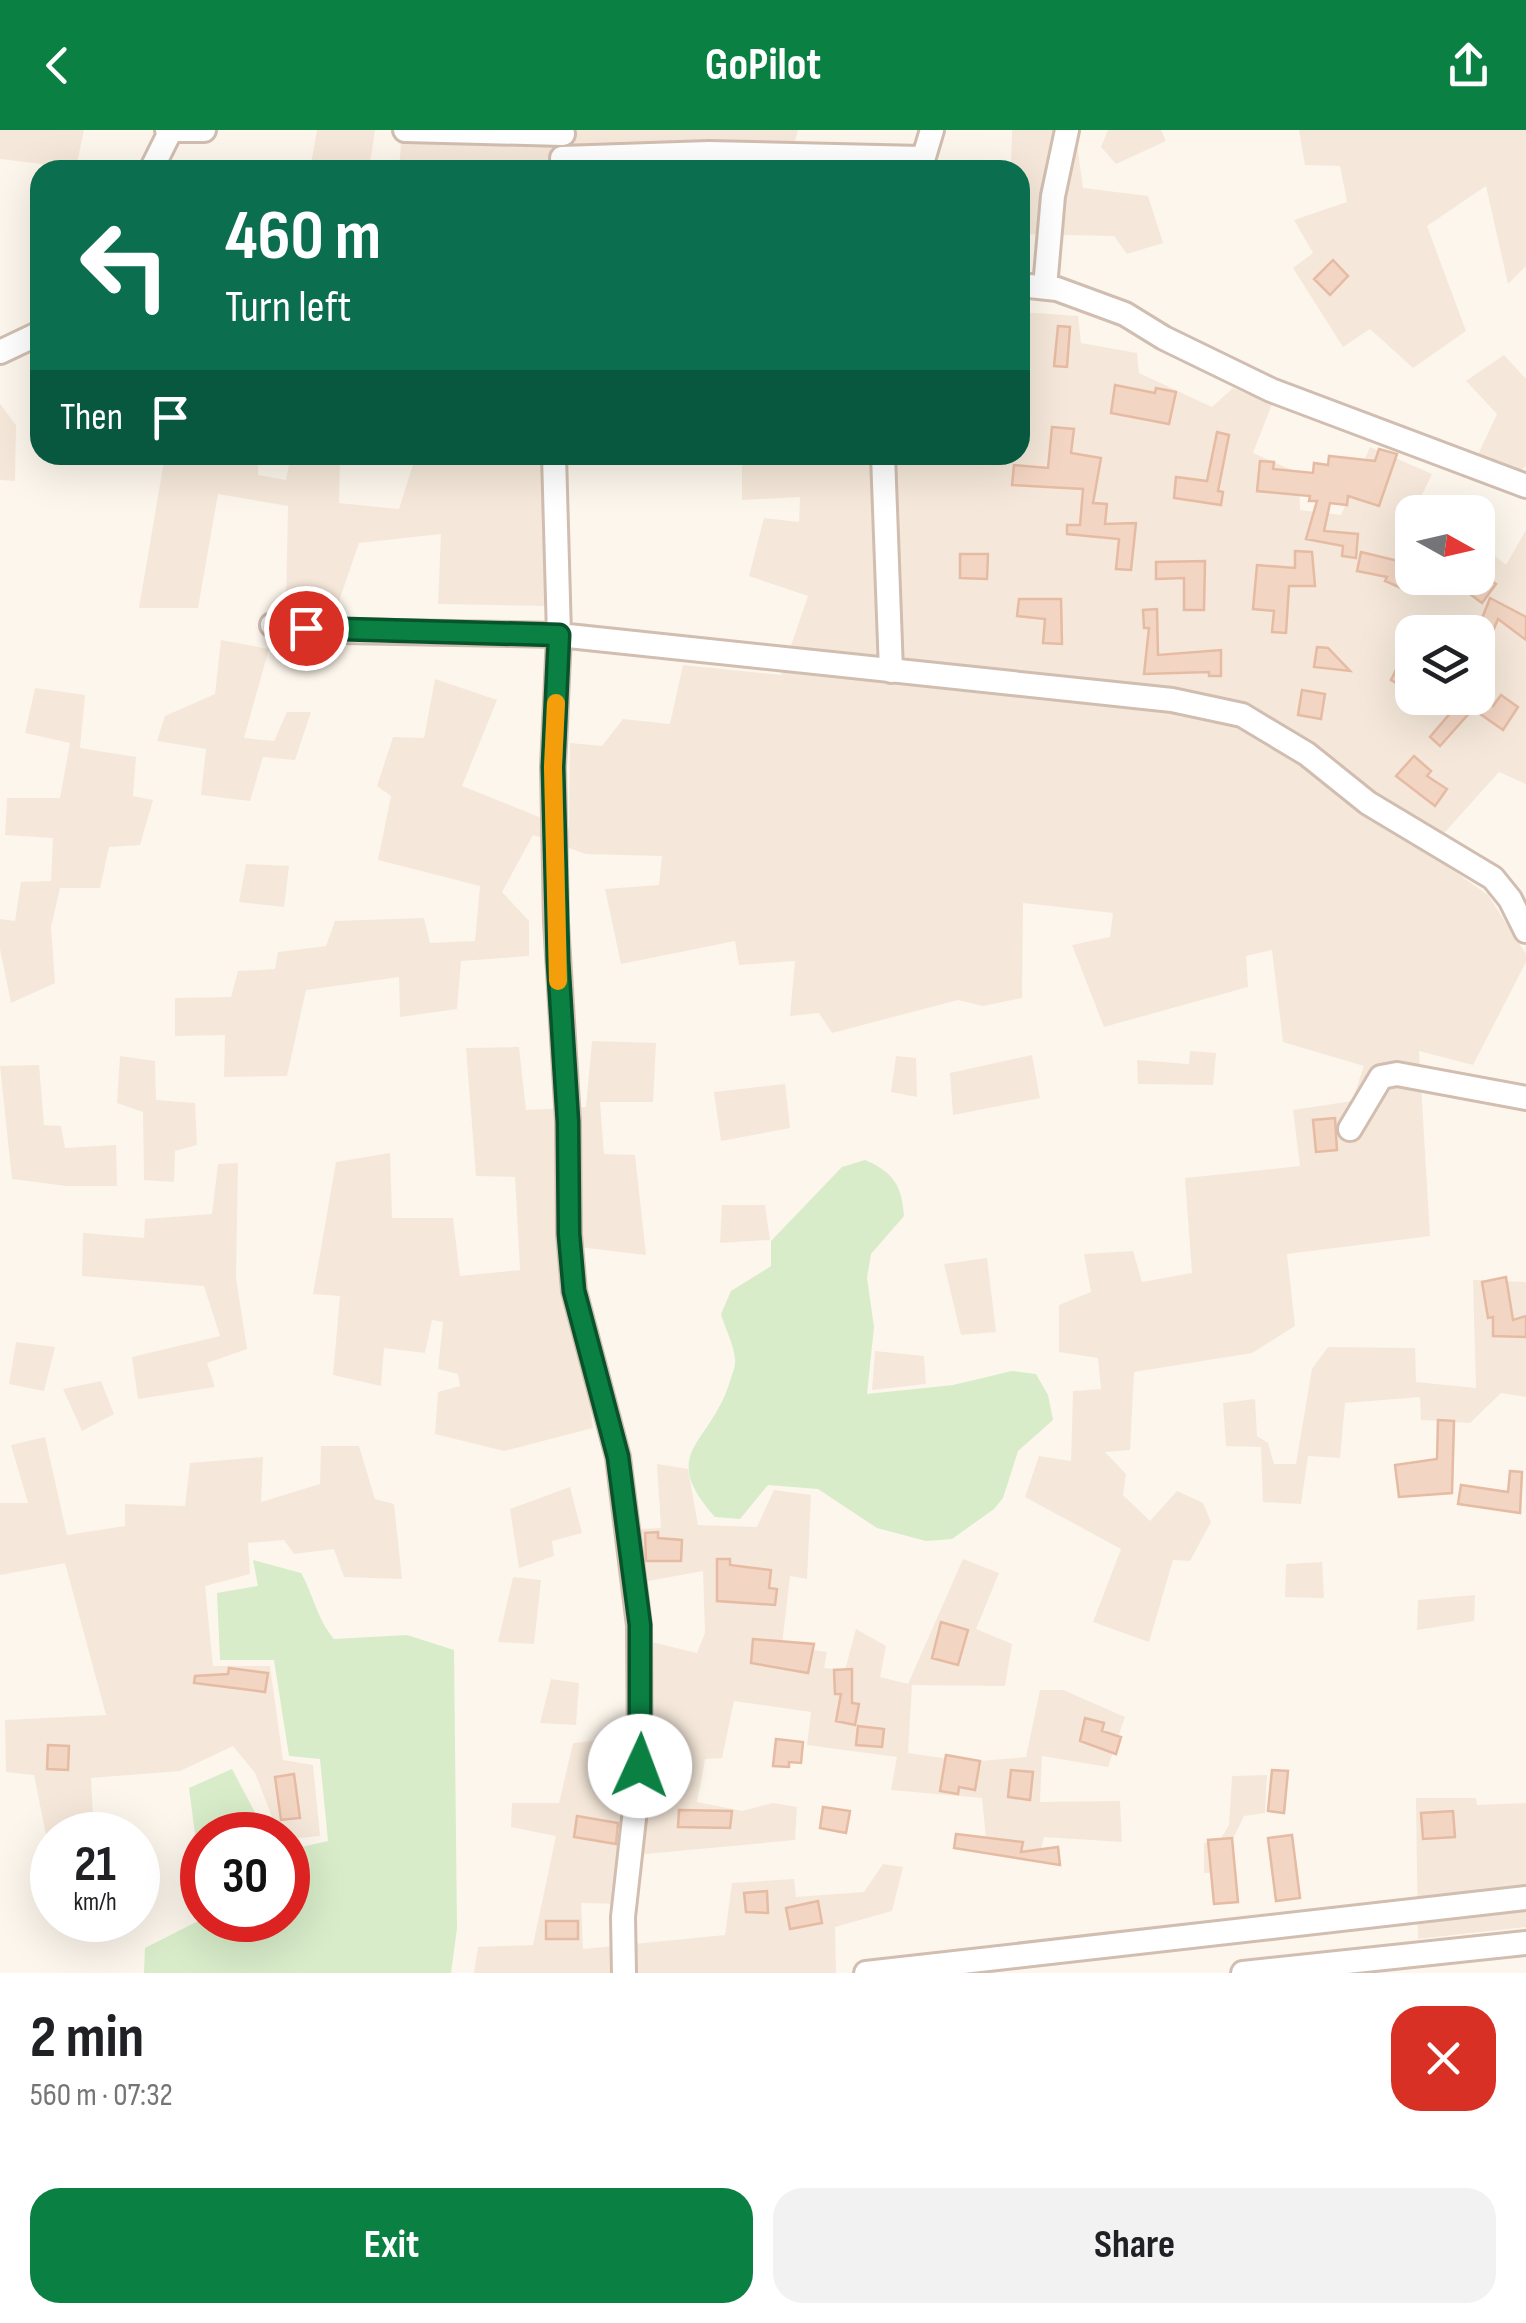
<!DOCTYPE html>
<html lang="en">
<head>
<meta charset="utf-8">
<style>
	:root { --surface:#fff; --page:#f2f2f2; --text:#202124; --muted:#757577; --accent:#0b8043 }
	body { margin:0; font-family:"Sofia Sans Condensed",sans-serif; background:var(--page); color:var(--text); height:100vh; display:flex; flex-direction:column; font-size:38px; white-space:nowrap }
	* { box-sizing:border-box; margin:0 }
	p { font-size:32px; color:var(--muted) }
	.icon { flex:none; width:55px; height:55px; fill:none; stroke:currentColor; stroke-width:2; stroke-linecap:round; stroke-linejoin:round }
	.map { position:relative; height:1843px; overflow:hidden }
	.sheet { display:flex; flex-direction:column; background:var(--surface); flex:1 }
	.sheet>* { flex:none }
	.top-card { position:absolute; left:30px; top:30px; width:1000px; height:305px; border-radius:30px; box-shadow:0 10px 40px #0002; background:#0b6e4f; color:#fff; overflow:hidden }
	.needle { width:65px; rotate:98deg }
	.fabs { position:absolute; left:1395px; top:365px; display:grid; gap:20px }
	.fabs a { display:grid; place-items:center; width:100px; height:100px; border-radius:20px; background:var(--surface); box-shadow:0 10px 40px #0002; font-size:50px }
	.speed { position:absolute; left:30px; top:1682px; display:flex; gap:20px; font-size:50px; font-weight:700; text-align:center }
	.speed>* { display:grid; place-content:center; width:130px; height:130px; border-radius:50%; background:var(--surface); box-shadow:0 10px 40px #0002; line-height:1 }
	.speed small { font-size:25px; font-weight:400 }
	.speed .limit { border:15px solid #d22; background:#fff; color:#111 }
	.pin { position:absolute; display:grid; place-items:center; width:85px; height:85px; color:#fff; margin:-42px; border:5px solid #fff; border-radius:50%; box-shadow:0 2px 10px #0007 }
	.me { position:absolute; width:110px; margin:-55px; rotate:2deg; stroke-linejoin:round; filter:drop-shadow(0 0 8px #0008) }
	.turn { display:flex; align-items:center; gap:35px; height:210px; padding:0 30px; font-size:45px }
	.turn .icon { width:130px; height:130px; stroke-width:2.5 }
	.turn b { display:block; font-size:70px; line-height:85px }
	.then { display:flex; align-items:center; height:95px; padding:0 30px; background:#0003; gap:20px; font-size:38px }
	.round { display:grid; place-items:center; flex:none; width:105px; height:105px; border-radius:30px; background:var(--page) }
	.headline { display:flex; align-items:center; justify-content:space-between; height:170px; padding:0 30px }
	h1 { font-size:60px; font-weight:700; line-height:75px }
	.action { display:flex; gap:20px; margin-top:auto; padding:20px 30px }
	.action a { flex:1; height:115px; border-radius:30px; background:var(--accent); color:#fff; font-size:40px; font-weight:700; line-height:115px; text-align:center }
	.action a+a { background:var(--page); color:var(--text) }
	header { display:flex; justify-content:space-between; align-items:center; height:130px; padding:0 30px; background:var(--accent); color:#fff; font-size:45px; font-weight:700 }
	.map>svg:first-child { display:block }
	.residential { fill:#f5e8da; fill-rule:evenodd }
	.green { fill:#d8ecc9 }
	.building { fill:#f3d5c3; stroke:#e6bba3; stroke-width:2.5 }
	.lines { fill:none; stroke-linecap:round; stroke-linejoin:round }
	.minor-casing { stroke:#d1beb0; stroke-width:28 }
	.minor { stroke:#fff; stroke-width:22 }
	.route-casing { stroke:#07532c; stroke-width:25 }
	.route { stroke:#0b8043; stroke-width:18 }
	.slow { stroke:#f59e0b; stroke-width:18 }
</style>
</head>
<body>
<header><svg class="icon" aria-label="back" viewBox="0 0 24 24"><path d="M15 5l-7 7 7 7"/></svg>GoPilot<svg class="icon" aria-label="share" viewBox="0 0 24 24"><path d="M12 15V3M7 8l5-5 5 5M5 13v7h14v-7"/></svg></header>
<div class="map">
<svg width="1526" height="1843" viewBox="0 0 1526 1843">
	<rect width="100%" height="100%" fill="#fdf6ec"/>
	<path class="residential" d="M0,0H84L76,38L0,29Z
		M317,0H375L369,40H310Z
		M402,0H798L787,40H399Z
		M1012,0H1075L1083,58L1148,66L1163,113L1127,124L1114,106L1020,104V40H1011Z
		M1108,0H1161L1166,11L1116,34L1101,17Z
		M1299,0H1526V136L1508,154L1486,56L1427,96L1466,201L1413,238L1370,199L1343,217L1293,138L1313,123L1294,90L1347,72L1340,36L1305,35Z
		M1020,182L1078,186L1081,213L1137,223L1139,243L1212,277L1233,258L1272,274L1253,323L1299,343L1300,380L1341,385L1370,317L1432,344L1395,421L1412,439V448H1421L1431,458L1442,448H1478V412L1506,435L1526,400V654L1499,642L1427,722L1488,765L1526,824V832L1473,935L1419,921L1430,1106L1287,1124L1295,1196L1252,1223L1134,1242L1130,1320L1105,1322L1126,1344L1123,1365L1150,1391L1177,1361L1203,1373L1211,1392L1190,1431L1173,1430L1149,1512L1093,1492L1121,1419L1025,1367L1039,1326L1071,1331L1073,1261L1101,1259L1098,1228L1059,1222V1175L1091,1162L1084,1124L1133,1121L1142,1152L1192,1143L1185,1048L1300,1036L1293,980L1352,971L1364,936L1283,912L1272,820L1246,826L1248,857L1104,897L1072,815L1110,807L1113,783L1023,773L1022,868L983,876L958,870L832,903L819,883L790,886L795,831L739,835L735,811L621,834L605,759L659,755L662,726L586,724L533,705L502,762L529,791V826L461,831L457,879L400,887L399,847L306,860L287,946L224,947L225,905L175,906V868L231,867L238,841L275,839L278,822L326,816L335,791L424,788L430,813L475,811L480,756L378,730L391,666L377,656L393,607L424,608L435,549L497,570L462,656L569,699L570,613L602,616L623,589L670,594L683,535L781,545L808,466L749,446L764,388L799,392L800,367L742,370V325H1020ZM1412,502H1478V568H1412Z
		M1504,225L1526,249V336L1519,342L1476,329L1497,284L1466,251Z
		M0,274L16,295L15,351L0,350Z
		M165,325H258V345L286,350L291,325L340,327L339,373L399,379L416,325H554L552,476L438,474L441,404L359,413L339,471L286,468L288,376L218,364L198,478H139Z
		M221,510L269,519L244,608L274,611L287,582H311L295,630L263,627L250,671L201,665L206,619L157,611L165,586L215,564Z
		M35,558L85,565L80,618L136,627L133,666L153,670L140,715L109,717L100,758H60L51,797L55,853L11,873L0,819V789L15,791L21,752L51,751L53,708L5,705L7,668H60L70,613L25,603Z
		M246,734L289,736L284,777L239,772Z
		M592,911L656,913L653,972H600L604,1024L635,1025L646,1125L570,1116L593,1298L504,1321L435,1304L438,1262L460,1256L458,1244L438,1239L443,1192L432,1190L425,1223L384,1218L381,1256L333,1245L340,1166L313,1164L336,1032L390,1023L392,1088H453L460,1146L520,1140L515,1047L476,1046L466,918L519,917L526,980L586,977Z
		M1190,921L1216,923L1213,955L1138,954L1137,930L1189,934Z
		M1032,925L1040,968L953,985L950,943Z
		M120,926L155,931L156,970L195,973L197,1015L175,1021L174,1052L144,1050L143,982L117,973Z
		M896,926L916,928L917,967L891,962Z
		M39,935L44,995L61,996L65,1018L116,1015L117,1056H66L12,1049L0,936Z
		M785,954L790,998L721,1011L714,962Z
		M238,1033L236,1148L247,1219L207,1233L215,1257L138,1269L132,1227L220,1206L204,1156L82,1146L83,1103L144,1108L145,1089L212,1084L218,1034Z
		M722,1075H765L770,1110L720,1113Z
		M987,1128L996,1202L961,1205L944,1134Z
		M1473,1150L1526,1152V1267L1501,1263L1470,1293L1421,1290L1420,1267L1345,1273L1340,1328L1308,1326L1301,1374L1263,1372L1261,1317L1226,1316L1223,1273L1255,1269L1257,1306L1268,1313L1274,1334H1296L1312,1239L1328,1217L1415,1218L1416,1252L1476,1258Z
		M16,1212L55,1217L44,1261L9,1254Z
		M875,1221L924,1226L926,1254L872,1260Z
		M101,1251L114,1284L82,1301L63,1259Z
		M45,1307L67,1405L125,1396V1374L185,1376L190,1333L263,1327L261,1372L320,1354L321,1316H359L375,1369L394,1374L402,1449L344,1447L334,1419L294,1424L284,1410L248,1413L250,1444L205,1456L213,1536H270L283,1630L313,1635L320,1706L288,1709V1705H279L255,1643L233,1616L180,1641L91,1648L94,1705H52V1735L34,1645L6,1642L5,1590L106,1585L65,1433L0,1445V1373H28L11,1315Z
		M657,1334L688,1339L698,1395L757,1397L774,1360L811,1365L807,1449L790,1446L782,1515L827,1522L824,1538L845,1540L856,1499L886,1516L880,1547L908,1554L963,1429L999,1443L976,1499L1012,1514L1005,1556L912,1555L908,1623L969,1632L1026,1627L1040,1560H1063L1125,1587L1108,1637L1042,1626L1040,1672L1120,1671L1122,1712L1044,1707L1040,1723L987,1720L982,1668L891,1660L897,1627L807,1615L811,1582L734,1571L722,1628L705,1629L697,1672L742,1681L773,1673L797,1677L795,1710L624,1726L620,1774L581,1773L583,1819L725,1805L732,1753L794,1749L796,1767L864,1762L883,1734L903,1737L892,1781L835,1797L836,1843H474L478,1817L533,1815L556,1706L511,1697L512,1673H559L573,1613L600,1610L624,1687L647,1511L697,1523L705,1503L703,1441L637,1453L632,1399L661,1398Z
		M570,1357L582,1403L552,1411L554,1426L519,1438L510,1379Z
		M1322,1432L1324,1468L1285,1467L1286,1434Z
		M513,1447L541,1450L534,1514L498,1512Z
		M1475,1465L1474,1491L1417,1500L1418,1470Z
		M551,1549L579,1553L576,1595L540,1593Z
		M1267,1645L1265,1683L1244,1686L1231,1713V1742L1204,1743V1713L1221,1708L1229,1695L1232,1646Z
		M1416,1668H1476L1477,1675L1526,1673V1797L1418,1809Z"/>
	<path class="green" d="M865,1030C893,1042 902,1055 904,1086L871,1124L867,1148L874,1197L867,1264L953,1255L1012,1241L1036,1244L1048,1265L1053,1290L1018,1321L1003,1368L994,1379L952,1409L926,1411L877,1398L818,1359L768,1355L740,1389L715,1387C656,1321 712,1314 730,1251C732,1245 736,1236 735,1229C734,1215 725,1198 721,1184L731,1161L771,1136V1111L842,1037Z
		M253,1430L301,1443C314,1466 317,1489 334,1509L407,1505L454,1520L457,1798L451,1843H144L145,1818L202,1789L288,1790V1720L328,1711L320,1629L289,1626L274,1530H220L217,1463L258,1456Z
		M232,1639L267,1705H202V1758L189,1658Z"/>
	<path class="building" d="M1333,130L1348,146L1330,165L1314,149Z
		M1058,196L1070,197L1067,237L1054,236Z
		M1115,255L1155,263L1156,258L1176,262L1169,294L1111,283Z
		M1052,297L1074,299L1071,323L1101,328L1093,373L1107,374L1105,394L1136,393L1131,440L1116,439L1119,409L1067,404V395H1080L1083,359L1012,355L1014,335L1048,338Z
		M1217,302L1229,305L1218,361L1223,362L1221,375L1174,368L1176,347L1207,351Z
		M1379,319L1397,324L1379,376L1348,366L1347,375L1330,373L1324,401L1358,404L1356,428L1342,426L1343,416L1306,409L1317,371H1309L1310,366L1257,361L1260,331L1274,332L1273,339L1313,343L1314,333L1328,335L1329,326L1375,331Z
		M1295,421L1312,422L1315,456H1289L1286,503L1272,502L1274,481L1253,479L1257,435L1295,438Z
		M1361,422L1411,434L1401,458L1385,451L1387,447L1357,441Z
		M960,424H988L987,449L960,448Z
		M1205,431L1204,480H1184V448L1156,449V432Z
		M1478,441L1496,454L1482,473L1462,458L1470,448H1478Z
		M1490,468L1526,487V510L1498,489L1491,506L1477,501Z
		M1019,469H1061L1062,514L1043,513L1045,489L1017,486Z
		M1157,479L1158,525L1221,520V546H1209V542L1144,544L1149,498H1144L1143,480Z
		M1412,507V562L1391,550Z
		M1317,517L1328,518L1350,541L1314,537Z
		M1302,560L1325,564L1321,589L1298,585Z
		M1501,565L1518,577L1503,600L1473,579L1440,616L1430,607L1458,574L1447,568H1482L1493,576Z
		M1414,626L1431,641L1427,646L1447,659L1435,676L1396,646Z
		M1335,988L1337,1020L1316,1022L1313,990Z
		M1506,1147L1513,1190L1526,1186V1207L1493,1206V1187L1488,1188L1482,1152Z
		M1438,1290L1454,1291L1452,1363L1399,1367L1395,1335L1437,1329Z
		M1510,1341L1522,1342L1520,1383L1458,1374L1461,1355L1508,1362Z
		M658,1402V1408L682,1410L681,1431H646L645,1403Z
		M717,1429H730V1435L771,1440L769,1458L777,1459L775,1475L717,1471Z
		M941,1492L968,1500L958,1535L932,1528Z
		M753,1509L814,1514L808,1543L751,1533Z
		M229,1538L268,1543L265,1562L194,1553L195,1546L228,1544Z
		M852,1539V1573L859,1574L855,1595L836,1591L841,1564H835L834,1540Z
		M1085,1588L1104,1593L1102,1601L1121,1607L1116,1624L1080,1611Z
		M858,1596L884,1599L882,1617L856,1615Z
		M776,1609L803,1612L801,1633L789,1632V1637L773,1636Z
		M48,1615L69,1616L68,1640L47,1639Z
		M946,1625L980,1631L975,1660L959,1657L958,1664L940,1661Z
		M1011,1640L1033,1642L1030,1670L1008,1667Z
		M1272,1640L1288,1641L1284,1683L1268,1681Z
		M294,1644L300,1688L281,1690L275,1647Z
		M823,1677L850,1681L846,1703L820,1698Z
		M679,1680L732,1681L730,1698L678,1697Z
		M1453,1681L1455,1707L1423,1709L1421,1683Z
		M577,1686L618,1693L616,1714L574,1707Z
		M956,1704L1023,1712L1021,1722L1058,1717L1060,1735L954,1718Z
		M1292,1705L1300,1768L1276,1771L1268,1708Z
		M1232,1708L1238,1772L1214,1774L1208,1710Z
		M767,1761L768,1783L746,1782L744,1763Z
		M818,1771L822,1793L790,1799L786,1778Z
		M546,1791H578V1809H546Z"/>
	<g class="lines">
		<g class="minor-casing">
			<path id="minor" d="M167,0H204
				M405,0L563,4
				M562,28L709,23L922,28
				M151,40L171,0
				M920,40L932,0
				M1020,155L1057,159L1125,184L1164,208L1271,260L1526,356
				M1045,157L1053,66L1067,0
				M0,222L40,203
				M554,325L559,505L553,637L556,792L568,991L569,1104L574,1161L618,1327L639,1495L640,1635L623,1787L624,1843
				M883,325L891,541
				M272,495L341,501L559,505L1172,570L1242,585L1307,624L1368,673L1493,748L1510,769L1526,801
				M1350,999L1381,947L1397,944L1526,968
				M866,1843L1526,1768
				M1243,1843L1526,1813"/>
		</g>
		<use href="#minor" class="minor"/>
	</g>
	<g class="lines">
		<g class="route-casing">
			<path id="route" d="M306,498L559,505L553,637L558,831L568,992L569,1104L574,1161L618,1327L640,1495V1636"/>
		</g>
		<use href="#route" class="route"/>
		<path class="slow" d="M556,573L553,637L558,851"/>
	</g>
</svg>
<div class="fabs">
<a><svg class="needle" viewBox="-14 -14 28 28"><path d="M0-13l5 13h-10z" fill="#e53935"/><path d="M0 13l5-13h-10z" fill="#757577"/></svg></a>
<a><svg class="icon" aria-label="layers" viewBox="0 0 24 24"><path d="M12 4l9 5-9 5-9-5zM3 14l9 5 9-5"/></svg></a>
</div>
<div class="speed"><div>21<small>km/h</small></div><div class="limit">30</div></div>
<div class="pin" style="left:306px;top:498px;background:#d93025"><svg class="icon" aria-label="arrive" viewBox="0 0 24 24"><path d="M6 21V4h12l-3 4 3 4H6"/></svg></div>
<svg class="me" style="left:640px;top:1636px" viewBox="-20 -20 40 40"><circle r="19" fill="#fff"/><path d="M0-13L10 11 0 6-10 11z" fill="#0b8043"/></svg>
<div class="top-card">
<div class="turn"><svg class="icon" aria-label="left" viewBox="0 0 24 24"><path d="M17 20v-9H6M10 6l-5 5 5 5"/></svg><div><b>460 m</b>Turn left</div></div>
<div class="then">Then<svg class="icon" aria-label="arrive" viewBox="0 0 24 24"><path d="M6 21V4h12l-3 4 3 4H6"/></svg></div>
</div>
</div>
<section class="sheet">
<div class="headline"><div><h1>2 min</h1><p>560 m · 07:32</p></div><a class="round" style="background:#d93025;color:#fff"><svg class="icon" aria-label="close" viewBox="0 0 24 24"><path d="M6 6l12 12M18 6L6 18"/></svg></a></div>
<div class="action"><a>Exit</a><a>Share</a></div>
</section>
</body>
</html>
